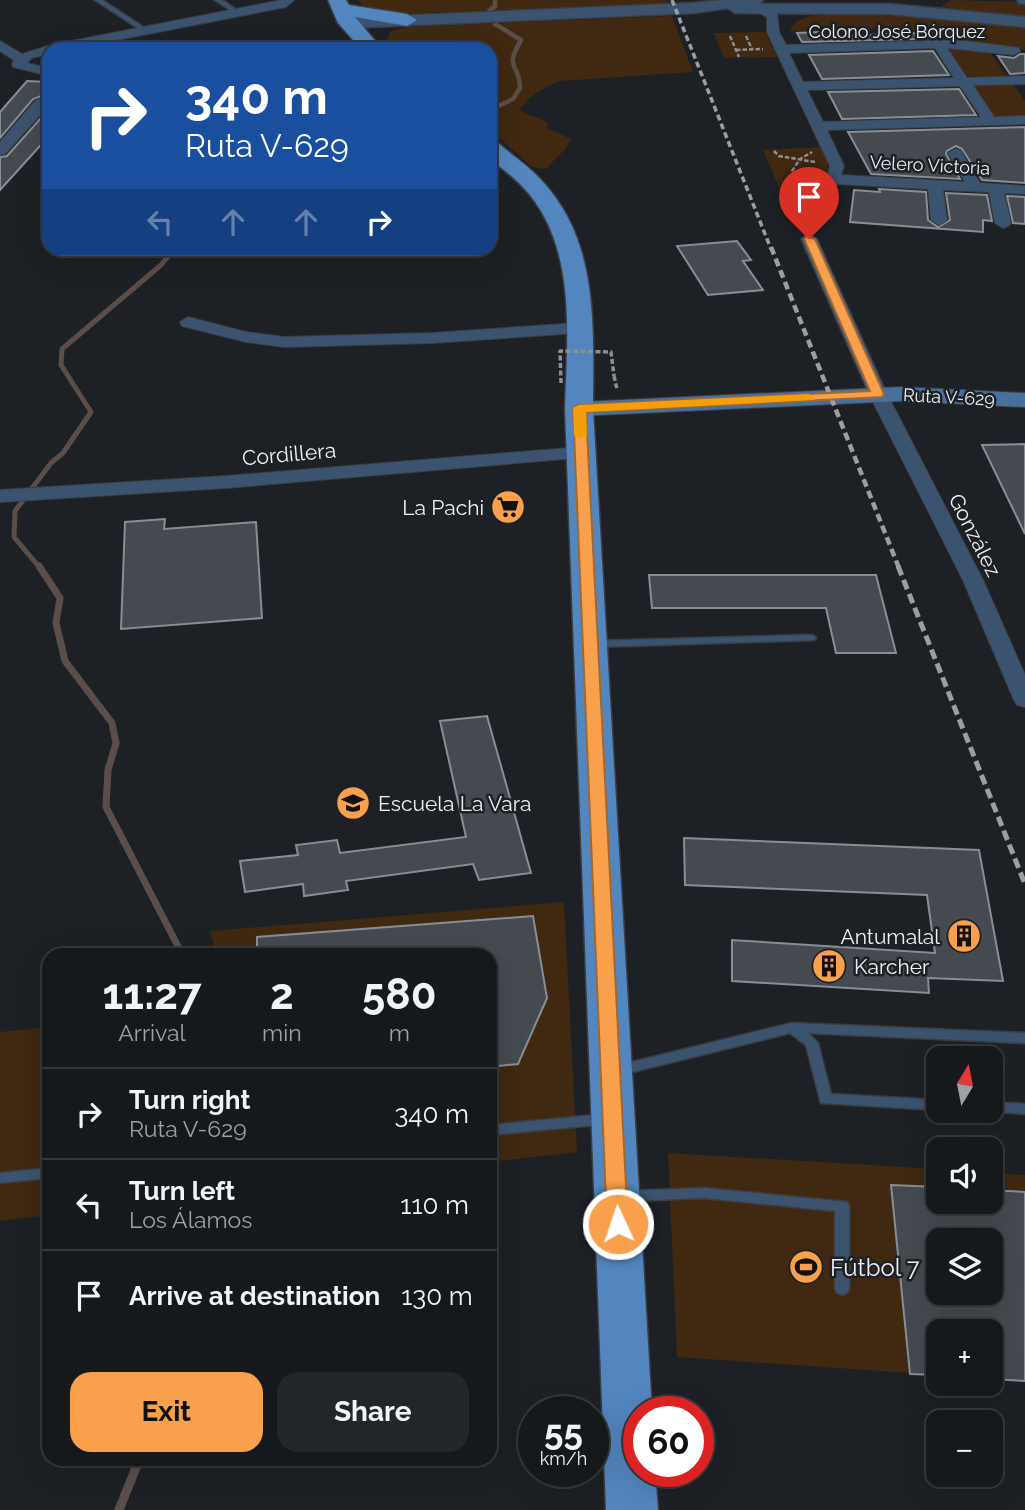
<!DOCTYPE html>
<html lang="en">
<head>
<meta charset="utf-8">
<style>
	:root { --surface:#16191c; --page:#232629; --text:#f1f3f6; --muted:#9ea0a3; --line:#35383b; --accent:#f9a04c }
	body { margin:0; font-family:Raleway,sans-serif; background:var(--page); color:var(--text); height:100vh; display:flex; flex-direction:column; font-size:26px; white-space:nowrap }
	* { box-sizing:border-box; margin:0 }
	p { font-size:23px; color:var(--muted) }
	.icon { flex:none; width:38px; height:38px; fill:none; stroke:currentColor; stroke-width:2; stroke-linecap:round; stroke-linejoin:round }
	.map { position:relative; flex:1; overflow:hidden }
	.drawer { position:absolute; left:42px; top:948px; width:455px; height:518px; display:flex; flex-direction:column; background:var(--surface); border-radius:21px; box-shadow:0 7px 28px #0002,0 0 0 2px var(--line) }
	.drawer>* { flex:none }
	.top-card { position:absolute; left:42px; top:42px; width:455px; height:214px; border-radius:21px; box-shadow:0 7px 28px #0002,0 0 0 2px var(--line); background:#1a4fa0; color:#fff; overflow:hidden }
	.needle { width:46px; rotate:10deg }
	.fabs { position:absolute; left:926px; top:1046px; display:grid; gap:14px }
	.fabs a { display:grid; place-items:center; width:77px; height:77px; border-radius:14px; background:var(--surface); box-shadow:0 7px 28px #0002,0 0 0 2px var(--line); font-size:35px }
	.speed { position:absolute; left:518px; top:1396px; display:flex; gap:14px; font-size:35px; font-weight:700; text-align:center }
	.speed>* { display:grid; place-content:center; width:91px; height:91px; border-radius:50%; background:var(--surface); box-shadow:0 7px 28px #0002,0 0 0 2px var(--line); line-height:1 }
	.speed small { font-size:18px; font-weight:400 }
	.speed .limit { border:10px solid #d22; background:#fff; color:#111 }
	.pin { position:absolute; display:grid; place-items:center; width:60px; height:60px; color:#fff; margin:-72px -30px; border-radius:50% 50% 50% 0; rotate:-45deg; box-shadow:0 0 7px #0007 }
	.pin .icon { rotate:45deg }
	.me { position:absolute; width:77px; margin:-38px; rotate:357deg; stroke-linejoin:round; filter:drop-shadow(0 0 5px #0008) }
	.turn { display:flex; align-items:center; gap:24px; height:147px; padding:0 28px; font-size:32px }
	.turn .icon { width:91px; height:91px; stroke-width:2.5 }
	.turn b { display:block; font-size:49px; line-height:60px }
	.lanes { display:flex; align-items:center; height:66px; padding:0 28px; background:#0003; justify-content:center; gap:35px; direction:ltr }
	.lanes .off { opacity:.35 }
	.eta { display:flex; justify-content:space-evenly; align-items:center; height:119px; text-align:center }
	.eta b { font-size:42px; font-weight:700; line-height:49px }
	.action { display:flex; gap:14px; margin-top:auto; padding:14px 28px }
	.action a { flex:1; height:80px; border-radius:21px; background:var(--accent); color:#111; font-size:28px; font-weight:700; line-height:80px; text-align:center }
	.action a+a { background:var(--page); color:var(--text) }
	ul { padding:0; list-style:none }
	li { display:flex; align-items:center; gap:21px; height:91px; padding:0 28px; border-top:2px solid var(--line) }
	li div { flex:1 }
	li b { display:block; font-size:26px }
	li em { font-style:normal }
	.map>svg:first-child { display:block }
	.green { fill:#402811; fill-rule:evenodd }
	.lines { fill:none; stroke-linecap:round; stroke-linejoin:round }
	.stream-far3 { stroke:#5b4e49; stroke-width:4.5 }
	.stream-far2 { stroke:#5b4e49; stroke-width:5 }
	.stream-far1 { stroke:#5b4e49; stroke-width:7 }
	.stream { stroke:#5b4e49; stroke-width:9 }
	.building { fill:#444a50; stroke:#888e95; stroke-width:2; fill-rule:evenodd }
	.service-casing { stroke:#3a3e43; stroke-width:3 }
	.minor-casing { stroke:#3a3e43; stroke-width:2 }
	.tertiary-casing { stroke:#3a3e43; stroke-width:3 }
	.secondary-casing { stroke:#3a3e43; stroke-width:2 }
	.primary-casing { stroke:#3a3e43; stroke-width:3 }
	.path-far1 { stroke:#8c8f93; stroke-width:2.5; stroke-dasharray:4.5 2; stroke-linecap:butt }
	.path { stroke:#8c8f93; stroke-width:3.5; stroke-dasharray:5 2.5; stroke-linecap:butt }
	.service { fill:#3c536f; fill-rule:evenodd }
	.minor { fill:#3c536f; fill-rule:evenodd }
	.tertiary { fill:#3c536f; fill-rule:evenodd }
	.secondary { fill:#496f9b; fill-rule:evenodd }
	.primary { fill:#5385be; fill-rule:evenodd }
	.rail-far2 { stroke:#9b9ea2; stroke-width:3.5; stroke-dasharray:6 3.5; stroke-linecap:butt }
	.rail-far1 { stroke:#9b9ea2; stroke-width:4.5; stroke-dasharray:8 4.5; stroke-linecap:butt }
	.rail { stroke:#9b9ea2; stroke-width:5; stroke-dasharray:10 5; stroke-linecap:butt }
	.path-bridge { stroke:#8c8f93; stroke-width:3.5; stroke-dasharray:5 2.5; stroke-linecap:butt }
	.route { fill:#f9a04c; stroke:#a26831; stroke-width:2 }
	.slow { fill:#f59e0b }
	.labels { text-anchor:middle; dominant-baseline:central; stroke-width:5; stroke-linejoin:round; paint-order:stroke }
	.far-street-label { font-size:18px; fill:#edf0f4; stroke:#1d2126 }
	.street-label { font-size:21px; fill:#edf0f4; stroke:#1d2126 }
	.poi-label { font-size:21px; fill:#edf0f4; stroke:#1d2126; text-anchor:end }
	.near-poi-label { font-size:24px; fill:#edf0f4; stroke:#1d2126; text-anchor:start }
</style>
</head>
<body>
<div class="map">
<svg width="1025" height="1510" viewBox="0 0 1025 1510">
	<rect width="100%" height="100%" fill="#1d2126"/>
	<path class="green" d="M358,0H666L667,3L393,14L367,11Z
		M951,0L1025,2V20L937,9Z
		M837,13L924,17L1025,28V50L971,41L925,42L918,33L887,28L790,31C797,14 821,14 837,13Z
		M672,16L693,72L560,81C546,86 527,97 520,110C528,116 539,116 547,123V128L571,139C566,152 555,157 547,169L532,167L490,130V49H392L386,42L391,31L406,27Z
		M765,32L778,57L724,58L714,33Z
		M947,48H987L1008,78C965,80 971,84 947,48Z
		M1011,81L1025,101V117L992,116L971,85L976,82Z
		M822,147C841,185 807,189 793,220L763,150Z
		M564,902L577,1152L490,1162V956L217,955L210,931Z
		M49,1027V1215L0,1221V1032Z
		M668,1153L938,1169V1202H990L991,1173L1025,1175V1381L990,1332H938V1375L677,1357ZM938,1241H990V1293H938Z"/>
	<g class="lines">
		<path class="stream-far3" d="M489,11L495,6V0
			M490,110L513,99L520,88C520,62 503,71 521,40L495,24"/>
		<path class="stream-far2" d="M40,568L14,537L15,511L51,463L63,453L91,412L61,365L62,349L161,265L175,248"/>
		<path class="stream-far1" d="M39,566L60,598L56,623L65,661L112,723L116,743L108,770L106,807L183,956"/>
		<path class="stream" d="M119,1510L139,1460"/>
	</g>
	<path class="building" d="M818,32L821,37L914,33L918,39L802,42L797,33Z
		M933,51L949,75L822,79L809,55Z
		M1020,54H1025V73L1010,74L998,56L1014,58Z
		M27,81L49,82V93L33,99L0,138V112Z
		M959,89L976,115L842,119L828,92Z
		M49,109V136L0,190V157L7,156Z
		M1025,127V183L982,180L962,149L956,146L947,151L946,154L960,179L871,174L848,132Z
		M879,189L926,192L928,220L938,227L950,220L946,193L987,195L992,221L983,220V232L850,222L854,190L880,192Z
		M1007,196L1025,197V224L1013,223Z
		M737,241L751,260L743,261L763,290L708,295L677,246Z
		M1025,444V534L982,445Z
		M165,519L164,529L256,522L262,618L121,629L125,522Z
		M649,575H876L896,653H836L826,608H652Z
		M487,716L531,873L479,880L473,864L346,881L348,890L304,896L303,884L245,892L240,861L298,855L296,845L337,840L340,853L466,837L440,721Z
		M684,838L979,850L1003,981L928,978L929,993L732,981V940L935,953L927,895L685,885Z
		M533,916L547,998L518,1064L490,1067V956H257V937Z
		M891,1185L938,1187V1202H990V1190L1025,1192V1381L990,1379V1332H938V1375L910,1374ZM938,1241H990V1293H938Z"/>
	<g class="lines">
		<g class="service-casing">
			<path id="service" d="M95,0H102L149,31L144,32Z
				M215,0H222L241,13L236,14Z
				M811,635L814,636L816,638L814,640L593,647L588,644L593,641Z
				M792,1023L1025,1033V1043L808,1033L818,1043L831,1094L938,1100V1110L821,1103L806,1045L790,1033L620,1075L616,1073L614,1070L616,1067L620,1065Z
				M990,1102L1025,1104V1114L988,1111H990Z
				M606,1114L611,1115L612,1119L611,1123L606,1124L490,1135V1125Z
				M49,1168V1178L0,1183V1173Z
				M704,1188L847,1202L849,1206V1289L847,1293L842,1295L837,1293L835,1289V1211L704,1198L628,1201L623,1200L621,1196L623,1192L628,1191Z"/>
		</g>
		<g class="minor-casing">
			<path id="minor" d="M282,0H294L286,7L71,49H49V54L32,58L27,63L49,68V76L13,67L12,64L14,60L0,51V41L22,54L51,45Z
				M755,4L777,12L779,32L786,45L957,40L1019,48L1020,51L1014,55L947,48L967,78L1025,76V84L973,85L994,117L1025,116V124L827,130L844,166L841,175L965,182L948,153L955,149L960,150L980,183L1025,186V194L1004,193L1011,223L1008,226L1003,228L995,223L989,192L943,190L947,220L939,225L931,220L928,189L837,184L809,221H799L796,218L826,179L830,166L767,32V17L749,8ZM935,48L954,78L803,82L789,53ZM960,86L981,117L823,122L807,90Z
				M49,95V105L5,154L0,155V142L35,101Z
				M809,234L817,239L887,394L983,580L1025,675V707L1017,705L1014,700L963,580L869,394L801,239Z
				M188,317L246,332L284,337L432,333L578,323L586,328L578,333L432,343L284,347L246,342L182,326L180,322Z
				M581,447L588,449L590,453L588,457L226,488L0,502V490L226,476Z"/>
		</g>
		<g class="tertiary-casing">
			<path id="tertiary" d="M721,0H763L759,4H890L1025,17V27L890,14L735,13L728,8L694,13L348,28L340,23L348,18L694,3Z
				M1017,0H1025V4L1019,3Z"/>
		</g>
		<g class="secondary-casing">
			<path id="secondary" d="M900,387L1025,393V407L900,401L579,416L570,414L567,409L570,404L579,402Z"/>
		</g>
		<g class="primary-casing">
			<path id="primary" d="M328,0H346L349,5L407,14L417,20L407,26L355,17L382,49H361L338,23Z
				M490,141L498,143C513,156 530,167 543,182C600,244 593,331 593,409L652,1412H639V1472H655L658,1510H606L565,409C567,339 577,254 530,195C519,181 504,170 490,159Z"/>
		</g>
		<path class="path-far1" d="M730,36L739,57
			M746,36L752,49
			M736,50L763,49
			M774,151L779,156L815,162
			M803,194L793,179L792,171L800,159L812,152"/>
		<path class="path" d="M614,376L617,389"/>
		<use href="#service" class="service"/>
		<use href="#minor" class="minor"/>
		<use href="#tertiary" class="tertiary"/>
		<use href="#secondary" class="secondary"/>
		<use href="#primary" class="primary"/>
		<path class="rail-far2" d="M672,0L771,249"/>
		<path class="rail-far1" d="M771,247L899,568"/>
		<path class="rail" d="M898,566L1025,884"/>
		<path class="path-bridge" d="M561,383L560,351L611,352L614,376"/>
	</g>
	<path class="route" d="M806,236L815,239L884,394L882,397L586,412L628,1224L625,1230L618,1232L610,1230L607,1224L573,408L579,405L870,391L804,239Z"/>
	<path class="slow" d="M809,394L815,398L814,400L586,412L587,435L580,439L574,435L573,408L579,405Z"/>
	<defs>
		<g id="supermarket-disc" transform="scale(1.75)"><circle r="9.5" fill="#f9a04c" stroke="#1d2126"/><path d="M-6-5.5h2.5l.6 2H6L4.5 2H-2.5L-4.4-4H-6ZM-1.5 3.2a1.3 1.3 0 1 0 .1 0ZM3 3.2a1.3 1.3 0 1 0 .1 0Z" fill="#111"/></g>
		<g id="school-disc" transform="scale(1.75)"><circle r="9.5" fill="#f9a04c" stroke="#1d2126"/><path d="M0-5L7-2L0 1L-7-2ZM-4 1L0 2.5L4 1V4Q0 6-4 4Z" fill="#111"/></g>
		<g id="building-disc" transform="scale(1.75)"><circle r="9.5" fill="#f9a04c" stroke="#1d2126"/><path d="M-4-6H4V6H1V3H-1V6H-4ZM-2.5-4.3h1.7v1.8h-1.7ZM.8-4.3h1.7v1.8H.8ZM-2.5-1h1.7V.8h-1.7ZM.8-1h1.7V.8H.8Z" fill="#111"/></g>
		<g id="stadium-disc" transform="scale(1.75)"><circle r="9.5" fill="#f9a04c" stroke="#1d2126"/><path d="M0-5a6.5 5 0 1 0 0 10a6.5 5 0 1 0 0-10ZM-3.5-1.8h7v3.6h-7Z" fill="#111"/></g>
	</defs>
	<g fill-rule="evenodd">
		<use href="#supermarket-disc" x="508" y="507"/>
		<use href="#school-disc" x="353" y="803"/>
		<use href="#building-disc" x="964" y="936"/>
		<use href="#building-disc" x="829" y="966"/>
		<use href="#stadium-disc" x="806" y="1267"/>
	</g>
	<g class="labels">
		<g class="far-street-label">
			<text x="897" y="31">Colono José Bórquez</text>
			<text transform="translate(930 165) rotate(3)">Velero Victoria</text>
			<text transform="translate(949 397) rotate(3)">Ruta V-629</text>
		</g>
		<g class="street-label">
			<text transform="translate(289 454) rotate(-5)">Cordillera</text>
			<text transform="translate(975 535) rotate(63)">González</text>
		</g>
		<g class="poi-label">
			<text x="484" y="507">La Pachi</text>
			<text x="378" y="803" text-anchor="start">Escuela La Vara</text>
			<text x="940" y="936">Antumalal</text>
			<text x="854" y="966" text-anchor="start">Karcher</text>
		</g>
		<g class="near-poi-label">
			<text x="830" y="1267">Fútbol 7</text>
		</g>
	</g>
</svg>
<div class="fabs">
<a><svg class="needle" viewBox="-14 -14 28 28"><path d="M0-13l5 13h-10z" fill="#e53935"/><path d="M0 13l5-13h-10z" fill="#9ea0a3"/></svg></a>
<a><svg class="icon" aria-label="sound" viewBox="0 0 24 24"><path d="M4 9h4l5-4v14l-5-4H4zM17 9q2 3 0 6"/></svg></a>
<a><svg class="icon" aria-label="layers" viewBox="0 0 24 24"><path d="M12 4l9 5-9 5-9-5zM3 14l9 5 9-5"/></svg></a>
<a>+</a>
<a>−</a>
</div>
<div class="speed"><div>55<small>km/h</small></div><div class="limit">60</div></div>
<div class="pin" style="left:809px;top:239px;background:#d93025"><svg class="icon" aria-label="arrive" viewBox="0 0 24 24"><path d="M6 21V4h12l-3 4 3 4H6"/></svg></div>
<svg class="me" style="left:618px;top:1224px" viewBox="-20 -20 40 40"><circle r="17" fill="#f9a04c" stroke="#fff" stroke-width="3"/><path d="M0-11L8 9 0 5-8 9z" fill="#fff"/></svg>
<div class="top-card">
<div class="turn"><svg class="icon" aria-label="right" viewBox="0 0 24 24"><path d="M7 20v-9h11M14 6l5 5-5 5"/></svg><div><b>340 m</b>Ruta V-629</div></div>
<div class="lanes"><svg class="icon off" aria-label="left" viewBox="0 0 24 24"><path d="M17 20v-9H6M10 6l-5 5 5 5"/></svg><svg class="icon off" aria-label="ahead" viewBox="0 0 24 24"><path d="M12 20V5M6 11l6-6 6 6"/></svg><svg class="icon off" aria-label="ahead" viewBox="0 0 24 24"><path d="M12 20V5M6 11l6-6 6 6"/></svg><svg class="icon" aria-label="right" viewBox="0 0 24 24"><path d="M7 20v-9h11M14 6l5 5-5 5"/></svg></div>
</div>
<section class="drawer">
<div class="eta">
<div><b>11:27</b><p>Arrival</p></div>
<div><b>2</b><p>min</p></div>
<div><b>580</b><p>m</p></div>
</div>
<ul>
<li><svg class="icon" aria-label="right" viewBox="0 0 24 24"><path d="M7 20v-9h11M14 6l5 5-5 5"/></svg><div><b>Turn right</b><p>Ruta V-629</p></div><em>340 m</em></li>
<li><svg class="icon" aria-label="left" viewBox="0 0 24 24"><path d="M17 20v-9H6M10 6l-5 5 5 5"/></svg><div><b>Turn left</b><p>Los Álamos</p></div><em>110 m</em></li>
<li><svg class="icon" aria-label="arrive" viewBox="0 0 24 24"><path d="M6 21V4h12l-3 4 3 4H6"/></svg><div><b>Arrive at destination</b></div><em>130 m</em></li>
</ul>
<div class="action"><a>Exit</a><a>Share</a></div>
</section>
</div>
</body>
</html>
